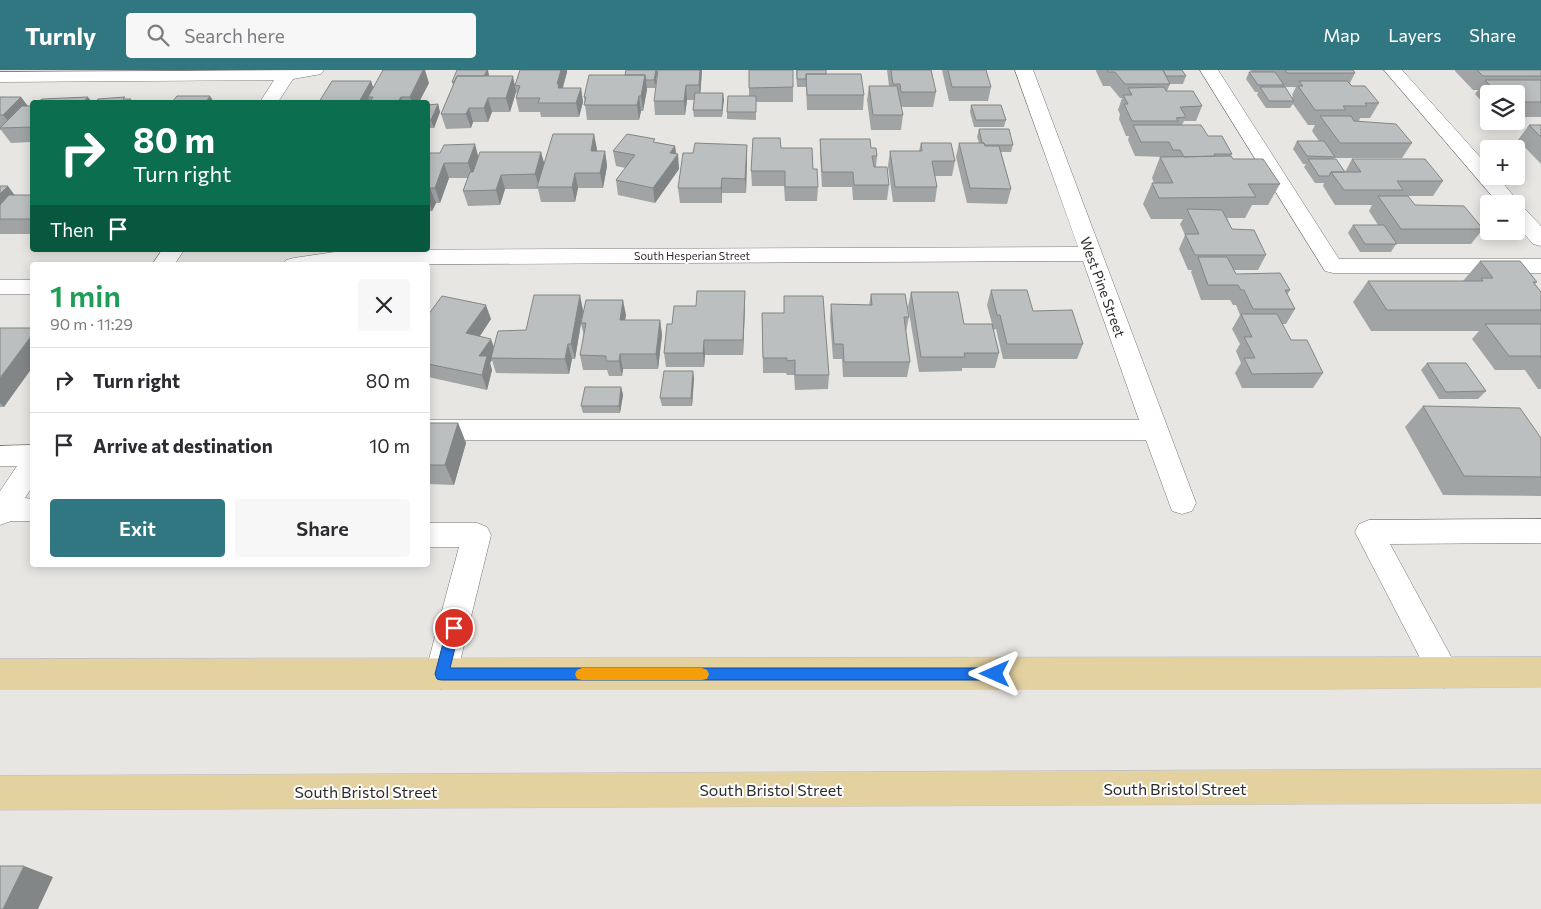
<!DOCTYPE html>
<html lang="en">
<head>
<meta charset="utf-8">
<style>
	:root { --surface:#fff; --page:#f7f7f7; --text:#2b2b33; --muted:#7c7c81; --line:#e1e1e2; --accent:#307782 }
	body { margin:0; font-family:Commissioner,sans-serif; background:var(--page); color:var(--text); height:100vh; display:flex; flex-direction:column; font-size:19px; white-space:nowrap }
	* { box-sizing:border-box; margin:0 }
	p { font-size:16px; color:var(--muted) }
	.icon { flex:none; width:28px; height:28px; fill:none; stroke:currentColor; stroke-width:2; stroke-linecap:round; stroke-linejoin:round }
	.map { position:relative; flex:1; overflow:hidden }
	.details { position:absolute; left:30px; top:192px; width:400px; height:305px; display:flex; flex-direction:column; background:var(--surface); border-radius:5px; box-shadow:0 2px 12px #0003 }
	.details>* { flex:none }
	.top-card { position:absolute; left:30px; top:30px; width:400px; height:152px; border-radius:5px; box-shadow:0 2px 12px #0003; background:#0b6e4f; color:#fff; overflow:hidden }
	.buttons { position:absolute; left:1480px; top:15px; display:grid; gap:10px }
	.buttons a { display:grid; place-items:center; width:45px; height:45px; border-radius:5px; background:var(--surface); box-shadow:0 2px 12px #0003; font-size:25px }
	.pin { position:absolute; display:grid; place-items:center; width:42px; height:42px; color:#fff; margin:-21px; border:2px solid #fff; border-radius:50%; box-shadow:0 1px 5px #0007 }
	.me { position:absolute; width:55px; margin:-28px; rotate:270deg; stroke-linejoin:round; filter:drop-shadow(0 0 4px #0008) }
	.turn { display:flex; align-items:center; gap:18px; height:105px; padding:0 20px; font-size:22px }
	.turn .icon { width:65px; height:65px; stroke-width:2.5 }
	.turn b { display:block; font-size:35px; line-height:42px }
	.then { display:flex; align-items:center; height:48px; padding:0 20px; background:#0003; gap:10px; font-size:19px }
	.round { display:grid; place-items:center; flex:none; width:52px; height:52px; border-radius:5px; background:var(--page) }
	.overview { display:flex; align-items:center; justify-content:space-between; height:85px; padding:0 20px }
	h1 { font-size:30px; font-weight:600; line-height:38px; color:#1e9e55 }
	.button { display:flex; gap:10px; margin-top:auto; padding:10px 20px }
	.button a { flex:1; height:58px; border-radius:5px; background:var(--accent); color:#fff; font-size:20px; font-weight:600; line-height:58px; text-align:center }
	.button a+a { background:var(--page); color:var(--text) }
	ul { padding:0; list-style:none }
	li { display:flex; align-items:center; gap:15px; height:65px; padding:0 20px; border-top:1px solid var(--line) }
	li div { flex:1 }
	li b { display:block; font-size:19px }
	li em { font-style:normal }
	header { display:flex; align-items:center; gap:30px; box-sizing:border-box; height:70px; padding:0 25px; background:var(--accent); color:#fff }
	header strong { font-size:24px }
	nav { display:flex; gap:28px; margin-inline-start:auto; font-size:18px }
	.search { width:350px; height:45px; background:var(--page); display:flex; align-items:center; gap:12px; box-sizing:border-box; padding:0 18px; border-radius:5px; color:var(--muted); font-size:19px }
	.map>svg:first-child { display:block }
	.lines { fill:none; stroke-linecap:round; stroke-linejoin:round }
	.minor-casing { stroke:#767572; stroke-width:1 }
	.major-casing { stroke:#c4c4c4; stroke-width:1 }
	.minor { fill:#fff; fill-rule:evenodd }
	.major { fill:#e3d1a0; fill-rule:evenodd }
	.wall { fill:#a1a4a5; fill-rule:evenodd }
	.shaded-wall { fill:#838686 }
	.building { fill:#bbbfc0; stroke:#838686 }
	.route { fill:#1a73e8; stroke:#114b97 }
	.slow { fill:#f59e0b }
	.labels { text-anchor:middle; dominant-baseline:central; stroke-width:4; stroke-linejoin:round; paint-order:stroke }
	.far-street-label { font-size:11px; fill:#2e2d2c; stroke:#fff }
	.street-label { font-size:14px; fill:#2e2d2c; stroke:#fff }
	.near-street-label { font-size:16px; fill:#2e2d2c; stroke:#fff }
</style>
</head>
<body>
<header>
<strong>Turnly</strong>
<div class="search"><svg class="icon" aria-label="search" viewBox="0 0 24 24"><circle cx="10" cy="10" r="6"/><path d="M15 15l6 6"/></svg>Search here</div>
<nav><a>Map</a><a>Layers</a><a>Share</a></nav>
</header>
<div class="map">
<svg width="1541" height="839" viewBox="0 0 1541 839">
	<rect width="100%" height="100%" fill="#e7e6e2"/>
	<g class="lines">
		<g class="minor-casing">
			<path id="minor" d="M324,0L321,4L293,9L278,32H260L274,10L0,12V2Z
				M1015,0H1033L1196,433L1192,441L1182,444L1172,441L1146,370H428V350H1139L1083,191L283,195L286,190L294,188L348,180L1078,177Z
				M1200,0H1218L1339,189H1541V203H1333L1325,201Z
				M1384,0H1402L1489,97V106H1497L1517,130L1519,136L1523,137L1541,156V176L1533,174L1516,154V134H1499Z
				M162,180H184L174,195H152Z
				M0,210H32V224H0Z
				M32,375V417L25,428L32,429V451H11L0,455V421L17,396H0V376Z
				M1541,449V473L1390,474L1460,603L1455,613L1444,618L1433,613L1355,462L1359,454L1369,450Z
				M428,453H477L487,457L491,465L457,604L452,614L441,619L430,614L425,604L459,477H428Z"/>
		</g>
		<g class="major-casing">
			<path id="major" d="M1541,587V617L1331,619H0V589Z
				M1541,699V733L0,740V706Z"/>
		</g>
		<use href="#minor" class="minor"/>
		<use href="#major" class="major"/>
	</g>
	<path class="wall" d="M626,0H657V4L655,18H647L643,41H641L639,50H587L584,27L625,5Z
		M702,0L700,23H723L722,47H694L693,40L694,30H687L685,45H655L654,31Z
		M749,0L793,17V32H756V50L727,49V42L749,26Z
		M796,0L826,4L864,25L863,40H807L806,17H797Z
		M887,0H931L936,22L933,37H901L903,45L901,60H871L867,30L869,16H889Z
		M942,0H986L991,17L988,31H949Z
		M1096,0H1182L1186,6L1183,14H1170L1167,21L1202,36L1196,51H1184L1182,55L1208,66L1232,84L1231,86L1233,89L1280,114L1268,135H1252L1245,148H1227L1232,159L1266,185L1258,200H1234L1236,204L1290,220L1287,225L1295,239L1286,254H1282L1291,270L1323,303L1313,318H1242L1235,303L1241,293L1236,281L1240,274L1232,259L1240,245L1236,235H1233L1230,230H1201L1191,202L1192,200H1188L1179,179L1185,165L1180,154L1183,149H1151L1143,134L1152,113H1154L1152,108L1160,87H1163L1135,86L1128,70L1129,66H1126L1119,49L1120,44L1118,40L1122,28H1120L1110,16H1103L1096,1Z
		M1250,0H1353L1355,3L1350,13L1352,16L1379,33L1370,48H1360L1359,51H1354L1412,73L1402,88H1334L1333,89L1345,102L1352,89L1443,111L1433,126H1399L1415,135L1483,159L1471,174H1396L1391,182H1360L1348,163L1353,155H1378L1369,141L1372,135H1335L1323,116L1324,113H1315L1304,97L1306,94H1303L1293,79L1297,71H1319L1312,61L1315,55H1308L1293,34L1290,38H1266L1257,25L1258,22H1255L1246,9L1249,2H1252ZM1283,17H1296L1292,25L1293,26L1292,28Z
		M1455,0H1541V47H1516V24H1489V39L1475,24L1478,20H1473L1455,1Z
		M567,2L563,18H581L583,32L579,47H541L540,42H519L516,28L517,24L516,22L510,42H492L488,52H473L471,58L446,59L441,44L453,15L452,12L489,5V6L515,14Z
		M371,11L373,17L429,13L419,32H319Z
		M0,27H21L28,36H32V74L31,72L11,73L1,60H0Z
		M438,34L440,42L434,58H428V35Z
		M971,35L1006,50L1004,57H974L970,42Z
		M1529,55H1541V94L1518,70Z
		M979,59L1013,75L1011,82H1001L1011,119L1007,134L967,133L956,87L959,73H979L977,67Z
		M820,69L871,78L877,86L876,97L889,115L887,130H853L852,117H822L820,83Z
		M655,72L675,76L679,99L655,133L618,125L616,110L626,98L616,96L613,81Z
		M921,73L955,91L952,106H935L937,117L935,132H893L888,96L890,81H919Z
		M747,75V90L746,123H722V133H680L678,118L693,83Z
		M781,78L813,99L818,117L817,131H785L784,116H752L751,101Z
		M597,79V81H605L607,96L603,118H578L575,132H541L538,119H505L500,135L468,136L463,121L468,108H449L440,133H436L432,141H428V83L479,87L541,82L544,94Z
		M0,116L15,125H32V164H0Z
		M1480,191L1537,212L1535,214L1541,222V319H1538L1525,300H1495L1472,269L1479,261H1371L1353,232L1368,211H1463Z
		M991,220L1033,241L1083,274L1077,289H1003L996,259L993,260L999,283L995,298H962V301L919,302L908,237L911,222L964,254H992L987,235Z
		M871,224L909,247L906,262L910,292L907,307H843L842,289H833L830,249L831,234L869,235Z
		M784,226L829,305L828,319L795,320L794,305H787L786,303H763L762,243H784Z
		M745,236L743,285H705L704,297H666L664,283L672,254Z
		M583,240L626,245L625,250H660L662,265L658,299H623L622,306H609L607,300H583L580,285L584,266L581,254L575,289H572L569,304L496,303L492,290L490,293L492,300L487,320L428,307V245L491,249L480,266L494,276L526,260Z
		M0,258L4,337H0Z
		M1427,293L1486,321L1478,329H1439L1421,300Z
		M694,308L692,336H662L660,328Z
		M621,317L623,325L620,343H583L581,336Z
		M1423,336L1541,368V426L1443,425L1405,357Z
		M428,353H458L466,373L454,415L428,414Z"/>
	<path class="shaded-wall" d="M423,0H425L429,13L419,32H412L410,27Z
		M487,0H488L489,5L484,19L482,12Z
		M561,0H567V2L561,23L557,14Z
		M656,0H657V4L655,18L654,10Z
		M700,0H702L700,30L699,15Z
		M645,5L647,20L643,41L641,26Z
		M513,6L516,22L510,42L506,28Z
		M371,11L376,26L373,27H368L370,32H359Z
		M686,15L687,30L685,45L684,31Z
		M581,18L583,32L579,47L576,33Z
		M723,23L724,30L722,47V40Z
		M210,26L214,32H206Z
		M639,26L641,41L639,50L637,35Z
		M21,27L32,42L13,57L3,45Z
		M88,27L92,32H83Z
		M401,27L403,32H398Z
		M488,28L492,42L488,52L484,38Z
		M438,34L440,42L434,58L431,50Z
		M469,38L473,52L471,58L466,44Z
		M594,64L597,79L594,96L591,81Z
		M475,74L479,89L473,108L468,93Z
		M747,75V90L746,123L745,109Z
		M675,76L676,86L678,84L679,99L655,133L653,118L670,83Z
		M605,81L607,96L603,118L600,103Z
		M541,82L545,96L539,117L535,104Z
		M444,93L449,108L440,133L435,118Z
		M575,103L578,118L575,132L572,117Z
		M501,105L505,119L500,135L496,120Z
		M722,108V133L721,118Z
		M8,116L19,131L0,149V124Z
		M430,118L436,133L432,141L428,128V125Z
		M745,221V236L743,285V270Z
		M580,225L583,240L575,289L571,274Z
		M623,230L626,245L622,265L620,250Z
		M486,235L491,249L472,278L466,263Z
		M660,250L662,265L658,299L656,284Z
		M32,265V298L4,337L0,333V308Z
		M491,269L496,283L491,288L492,290L490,293L492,300L487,320L482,305L479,286Z
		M704,270L705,285L704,297L703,283Z
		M568,274L572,289L569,304L565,289Z
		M620,284L623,299L622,306L619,291Z
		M693,301L694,308L692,336L691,328Z
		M621,317L623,325L620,343L619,336Z
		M458,353L466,373L454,415L445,395Z
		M24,796L53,807L38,839H3Z"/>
	<path class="building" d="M383,0H423L410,27H401L398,32H370L373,27H368Z
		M457,0H487L484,6H457L454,12H452Z
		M520,0H561L557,14H559L558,18H581L576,33H538L540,28H516L520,16L515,15Z
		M626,0H656L654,10H646L645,5H625Z
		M658,0H700L699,15H686L684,31H654Z
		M749,0H793V17L749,18Z
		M797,0H826V4H806V9H797Z
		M891,0H931L936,22H901L900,14H893Z
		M948,0H986L991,17H952Z
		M1107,0H1163L1170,14H1125L1115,2H1108Z
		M1163,0H1182L1186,6H1166Z
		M1285,0H1353L1355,3H1287Z
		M1477,0H1541V6H1483Z
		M1249,2H1275L1284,15H1258Z
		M806,4H861L864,25H807Z
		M589,5H645L641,26H639L637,35H584L586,27H584Z
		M457,6H513L506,28H488L484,38H469L466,44H441Z
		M1485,10H1541V32H1516V24H1498Z
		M332,11H371L359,32H319Z
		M1299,11H1347L1352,16H1365L1379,33H1365L1367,36H1343L1346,40H1315L1298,16H1303Z
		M869,16H897L903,45H873Z
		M1164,17L1166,21H1193L1202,36L1180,37L1186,47L1176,48L1178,51H1132L1124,34H1128L1123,25H1132L1128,18Z
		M1260,17H1285L1294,31H1269Z
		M695,23H723L722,40H693Z
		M177,26H210L206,32H172Z
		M728,26H756V42H727Z
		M0,27H21L3,45H0Z
		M88,27L83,32H38L42,29Z
		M125,27L123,29H131L129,32H95L98,29Z
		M438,34L431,50H428V35Z
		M971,35H1001L1006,50H976Z
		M22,36H32V57L0,58Z
		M1320,46H1351L1354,51L1396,54L1412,73H1340Z
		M1133,55H1201L1208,66H1222L1232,84H1214L1215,86L1184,87L1180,80H1173L1169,72H1141Z
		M1529,55H1541V67Z
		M979,59H1009L1013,75H985L984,73H982Z
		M553,64H594L591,81H605L600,103H575L572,117H537Z
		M627,64L655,69L653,72L675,76L670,83L678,84L653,118L616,110L635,85L613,81Z
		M753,68H780L781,78H812L813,99H817L818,117H785V101H751Z
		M820,69H870L871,78H876L877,86H872L874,97H887L889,115H854L853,102H822Z
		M1297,71H1324L1335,87L1307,86Z
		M695,73L747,75L745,109L722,108L721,118H678L683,83H693Z
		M921,73H951L955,91H932L937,117H895L890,81H922Z
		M959,73H984L985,76H999L1011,119L970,118Z
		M475,74L468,93H444L435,118H430L428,125V83H440L444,75Z
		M480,82H541L535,104L501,105L496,120L463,121L470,102H473Z
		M1231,86L1233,89H1263L1280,114H1248L1256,127L1159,128L1152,113H1173L1160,87Z
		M1308,89H1336L1345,102H1331L1329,106H1319Z
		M1352,89H1425L1443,111H1397L1403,120H1344L1331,102H1361Z
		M0,116H8L0,124Z
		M9,125H32V149H0V135Z
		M1378,126H1408L1415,135L1464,136L1483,159H1401Z
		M1187,139L1222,140L1232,159L1254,160L1266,185H1195L1185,164H1199Z
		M1353,155H1384L1397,174H1365Z
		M1198,187H1227L1236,204L1280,203L1290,220H1285L1295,239H1253L1244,220H1241L1238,215H1208Z
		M1480,191H1520L1537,212H1533L1541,222V240H1387L1368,211H1483L1481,208H1493Z
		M991,220H1027L1033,241L1072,240L1083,274H1007L1000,245H997Z
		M697,221H745L743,270H704L703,283H664L667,254H672L674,236H696Z
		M911,222H958L964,254H992L999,283H964L965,287H921Z
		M871,224H905L909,247H904L910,292H844L843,274H834L831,234L872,235Z
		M534,225H580L571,274H568L565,289L491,288L498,261L526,260Z
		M442,226L486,235L466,263L491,269L479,286H487L482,305L428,294V245Z
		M784,226H823L829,305H795V290L787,291V288H763L762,243H784Z
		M586,230H623L620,250H660L656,284H620L619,291H606V286L580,285L586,253H581Z
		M1241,244H1277L1291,270H1307L1323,303L1252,304L1244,288H1255L1244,267H1252Z
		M1485,254H1541V288L1540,286H1509Z
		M0,258H32V265L0,308Z
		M1427,293H1466L1486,321L1446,322Z
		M664,301H693L691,328H660Z
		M585,317H621L619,336H581Z
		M1423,336L1520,338L1541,368V407L1464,406Z
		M428,353H458L445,395H428Z
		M0,796H24L3,839H0Z"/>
	<path class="route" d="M454,552L458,553L460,558L450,598H995L1000,600L1001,604L1000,609L995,610H441L437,609L435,604L447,558L449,553Z"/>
	<path class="slow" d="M582,598H702L707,600L709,604L707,609L702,610H582L577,609L575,604L577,600Z"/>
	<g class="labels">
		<g class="far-street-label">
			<text x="692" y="185">South Hesperian Street</text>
		</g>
		<g class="street-label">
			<text transform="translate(1103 217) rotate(70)">West Pine Street</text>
		</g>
		<g class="near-street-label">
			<text x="1175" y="718">South Bristol Street</text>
			<text x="771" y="719">South Bristol Street</text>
			<text x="366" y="721">South Bristol Street</text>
		</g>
	</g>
</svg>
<div class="buttons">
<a><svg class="icon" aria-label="layers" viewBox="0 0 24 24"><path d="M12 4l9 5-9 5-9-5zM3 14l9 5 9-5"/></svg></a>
<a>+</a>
<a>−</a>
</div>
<div class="pin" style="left:454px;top:558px;background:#d93025"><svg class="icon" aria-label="arrive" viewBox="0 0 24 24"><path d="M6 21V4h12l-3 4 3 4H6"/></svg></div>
<svg class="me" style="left:995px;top:604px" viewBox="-20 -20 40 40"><path d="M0-17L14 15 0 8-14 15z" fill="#1a73e8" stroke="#fff" stroke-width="4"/></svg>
<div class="top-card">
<div class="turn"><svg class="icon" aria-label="right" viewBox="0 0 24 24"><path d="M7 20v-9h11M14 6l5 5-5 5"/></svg><div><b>80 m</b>Turn right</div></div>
<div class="then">Then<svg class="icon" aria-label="arrive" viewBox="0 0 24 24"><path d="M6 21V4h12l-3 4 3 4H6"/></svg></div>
</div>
<section class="details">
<div class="overview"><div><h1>1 min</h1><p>90 m · 11:29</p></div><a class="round"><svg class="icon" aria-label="close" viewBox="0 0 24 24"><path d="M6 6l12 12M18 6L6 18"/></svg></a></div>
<ul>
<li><svg class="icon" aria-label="right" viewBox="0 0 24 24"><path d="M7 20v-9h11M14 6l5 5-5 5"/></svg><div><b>Turn right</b></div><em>80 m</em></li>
<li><svg class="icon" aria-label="arrive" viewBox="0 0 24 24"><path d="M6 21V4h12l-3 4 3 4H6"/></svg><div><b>Arrive at destination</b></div><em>10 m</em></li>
</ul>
<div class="button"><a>Exit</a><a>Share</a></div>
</section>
</div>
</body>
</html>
